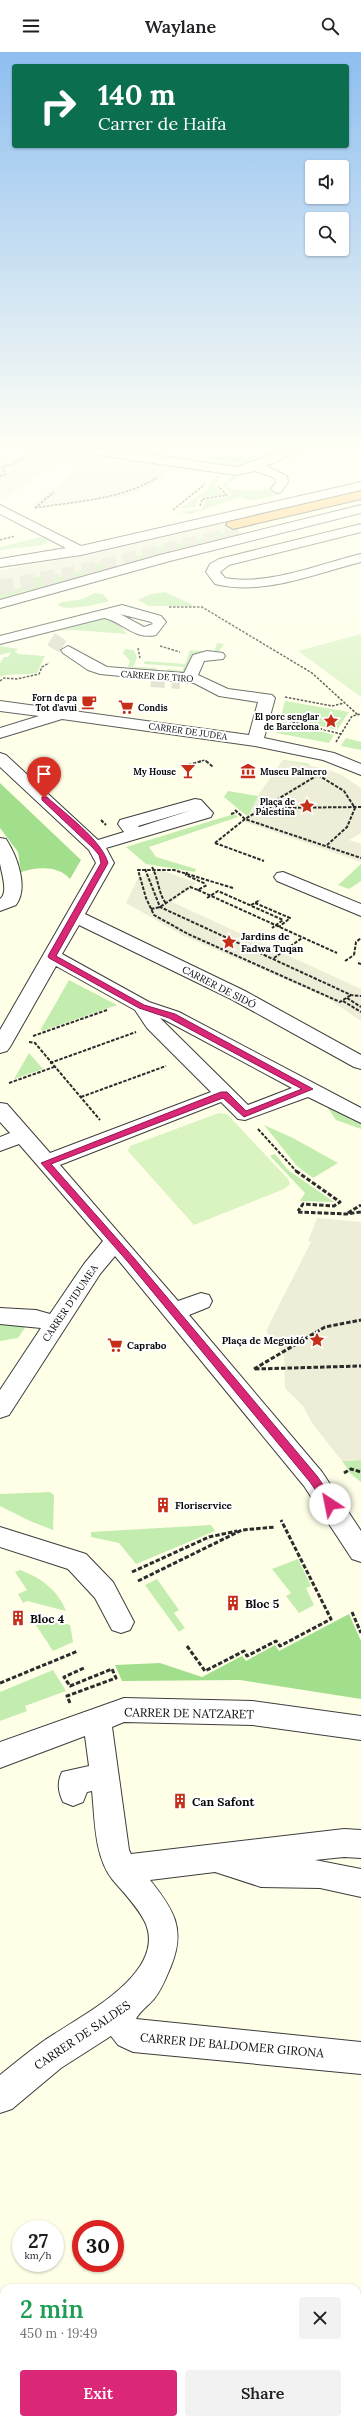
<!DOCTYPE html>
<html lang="en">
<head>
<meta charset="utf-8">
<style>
	:root { --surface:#fff; --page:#f2f2f2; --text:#202124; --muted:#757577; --accent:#db2777 }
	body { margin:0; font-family:Lora,serif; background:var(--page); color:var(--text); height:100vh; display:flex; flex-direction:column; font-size:15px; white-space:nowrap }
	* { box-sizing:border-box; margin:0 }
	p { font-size:13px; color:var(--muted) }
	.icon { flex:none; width:22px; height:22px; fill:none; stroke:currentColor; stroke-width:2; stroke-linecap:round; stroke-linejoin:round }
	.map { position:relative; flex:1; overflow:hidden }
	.details { position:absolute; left:0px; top:2232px; width:361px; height:140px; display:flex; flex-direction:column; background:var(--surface); border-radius:12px 12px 0 0; box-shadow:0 1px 3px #0004 }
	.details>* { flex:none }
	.guide { position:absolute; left:12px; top:12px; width:337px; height:84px; border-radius:4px; box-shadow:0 1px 3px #0004; background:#0b6e4f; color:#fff; overflow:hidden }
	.fabs { position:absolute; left:305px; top:108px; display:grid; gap:8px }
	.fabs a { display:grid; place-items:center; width:44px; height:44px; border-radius:4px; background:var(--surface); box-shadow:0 1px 3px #0004; font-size:20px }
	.speed { position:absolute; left:12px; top:2168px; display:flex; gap:8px; font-size:20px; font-weight:700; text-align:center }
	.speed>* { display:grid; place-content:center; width:52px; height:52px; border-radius:50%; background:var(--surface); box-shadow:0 1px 3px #0004; line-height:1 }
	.speed small { font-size:10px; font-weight:400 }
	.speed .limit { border:6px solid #d22; background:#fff; color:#111 }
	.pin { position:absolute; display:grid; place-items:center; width:34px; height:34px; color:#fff; margin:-41px -17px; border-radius:50% 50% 50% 0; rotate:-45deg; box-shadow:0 0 4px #0007 }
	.pin .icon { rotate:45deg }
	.me { position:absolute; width:44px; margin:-22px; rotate:326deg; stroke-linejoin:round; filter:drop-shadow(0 0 3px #0008) }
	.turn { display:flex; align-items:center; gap:14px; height:84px; padding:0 20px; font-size:18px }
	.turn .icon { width:52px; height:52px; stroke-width:2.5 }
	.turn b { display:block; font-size:28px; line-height:34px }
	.round { display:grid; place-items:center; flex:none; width:42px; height:42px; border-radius:4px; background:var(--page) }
	.head { display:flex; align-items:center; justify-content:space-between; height:68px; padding:0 20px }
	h1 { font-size:24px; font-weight:600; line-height:30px; color:#1e9e55 }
	.cta { display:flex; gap:8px; margin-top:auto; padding:8px 20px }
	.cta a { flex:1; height:46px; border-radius:4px; background:var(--accent); color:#fff; font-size:16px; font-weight:600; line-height:46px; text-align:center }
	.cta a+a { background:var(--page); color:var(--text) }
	header { display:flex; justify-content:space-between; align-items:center; height:52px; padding:0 20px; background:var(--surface); font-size:18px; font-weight:600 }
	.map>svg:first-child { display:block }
	.green { fill:#c3edae }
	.forest { fill:#a2df8c }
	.pitch { fill:#d9f3c1 }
	.plaza { fill:#eeedd7; fill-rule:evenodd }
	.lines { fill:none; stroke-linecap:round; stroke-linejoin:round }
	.minor-tunnel { stroke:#dadac7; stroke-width:14; stroke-dasharray:14 7; stroke-linecap:butt }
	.highway-tunnel { stroke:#dadac7; stroke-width:14; stroke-dasharray:14 7; stroke-linecap:butt }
	.minor-casing { stroke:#3d3d3d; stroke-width:2 }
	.highway-casing { stroke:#1b1b1b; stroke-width:2 }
	.path-far2 { stroke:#2c2c2c; stroke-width:1.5; stroke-dasharray:2.5 1.5; stroke-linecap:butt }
	.path-far1 { stroke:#2c2c2c; stroke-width:2; stroke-dasharray:3.5 1.5; stroke-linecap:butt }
	.path { stroke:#2c2c2c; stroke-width:3; stroke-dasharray:4.5 2; stroke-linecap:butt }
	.minor { fill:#fff; fill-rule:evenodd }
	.highway { fill:#ffbc46; fill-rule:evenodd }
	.path-bridge { stroke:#2c2c2c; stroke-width:2; stroke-dasharray:3.5 1.5; stroke-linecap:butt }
	.route { fill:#db2777; stroke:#8e194d }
	.labels { text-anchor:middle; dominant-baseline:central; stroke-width:4; stroke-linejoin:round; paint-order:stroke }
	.far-street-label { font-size:9px; fill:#0a0a0a; stroke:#fff }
	.far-poi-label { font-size:9px; font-weight:bold; fill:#0a0a0a; stroke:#fff; text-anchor:end }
	.poi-label { font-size:10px; font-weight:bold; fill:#0a0a0a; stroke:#fff; text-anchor:start }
	.street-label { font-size:10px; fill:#0a0a0a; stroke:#fff }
	.near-poi-label { font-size:12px; font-weight:bold; fill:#0a0a0a; stroke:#fff; text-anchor:start }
	.near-street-label { font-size:12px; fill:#0a0a0a; stroke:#fff }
</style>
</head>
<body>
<header><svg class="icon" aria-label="menu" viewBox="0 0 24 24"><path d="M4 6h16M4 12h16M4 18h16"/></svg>Waylane<svg class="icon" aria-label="search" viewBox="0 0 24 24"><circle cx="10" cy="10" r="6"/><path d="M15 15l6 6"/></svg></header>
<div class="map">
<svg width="361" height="2372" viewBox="0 0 361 2372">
	<rect width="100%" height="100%" fill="#ffffe8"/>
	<path class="green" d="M222,404L256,407L232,412L206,406Z
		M216,424H221L214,433L223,442L198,446L195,455L180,456L206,439Z
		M233,424H241L227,431L226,434L235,438L257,439C265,435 274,437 282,442L251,449L241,445L191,462L178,460L202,457L206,448L232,444L222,433Z
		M220,479L228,485L126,511L120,506C139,503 155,495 174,490L177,492L211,484L208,481Z
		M41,485L49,489L43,493L0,498V495Z
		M100,510L109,517L0,547V524L91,515L88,513Z
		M165,540L195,554H149L138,548L151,542Z
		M94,541L103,542L109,549C99,552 67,560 57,553L62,550L83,547Z
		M106,566L117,570L127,582L74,578L58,579Z
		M217,591L224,592L218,601L200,600L193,602L185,620L166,619L168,617L182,619L184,615L144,612L145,609L185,612L190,598L214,600Z
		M0,594L19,597L15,599L18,602L45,604L37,621C28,623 6,621 0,625V611L4,605H8L11,600L0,603Z
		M125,597L134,598L137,606L133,615L157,616L156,618L128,615L130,609L123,601Z
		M285,649L349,660L337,678L281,665Z
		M280,669L334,683L329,691L277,681Z
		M346,686L361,690V698L341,694Z
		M283,708L310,712L247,764L224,745L228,739L258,744Z
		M234,762L238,765L149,795L156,805L196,817L195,820L146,812L126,795Z
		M361,812V829L349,837L338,833Z
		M69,928L117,953L42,979L41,977Z
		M29,1001L43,1017L14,1027Z
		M325,1052L352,1068L361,1070V1077L336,1068Z
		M264,1073L293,1086L338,1111L313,1126L297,1114Z
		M275,1102L288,1118L334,1150L300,1149L305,1141L270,1104Z
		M28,1271L18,1286L0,1289V1272Z
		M361,1408V1430L351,1422L342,1409Z
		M50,1440L54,1443L53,1478L30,1469L0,1454V1442Z
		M211,1473L215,1479L136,1512L119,1491L91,1485V1480Z
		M298,1507L311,1534L306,1536L314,1553L299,1561L286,1544L291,1541L272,1517Z
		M20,1518C40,1525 59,1539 66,1559L27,1549L23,1551L18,1542L27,1538L15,1520Z
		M157,1527L179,1558L174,1561L185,1576L179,1580L145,1533Z
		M37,1563L70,1573L73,1590L53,1599L32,1567Z
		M53,1618L66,1639L25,1654L27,1659L0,1669V1640Z"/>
	<path class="forest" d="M0,731L81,808L70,827C58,813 37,815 21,820L18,800L0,776Z
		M349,1562L361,1589V1647L240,1628L122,1629L115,1613L160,1611L202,1625L242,1604L246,1609L275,1593L279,1599Z"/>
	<path class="pitch" d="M361,582V645L298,599Z
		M219,1061L227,1062L288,1127L290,1132L284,1137L194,1173L128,1099L130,1094Z"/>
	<path class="plaza" d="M27,398H58L108,408L173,415L155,431L125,444L45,456L31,454L84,412L60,408L3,448L0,447V409L19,405Z
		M225,471L244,483L0,549V547L22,542L20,540L40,537L109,516L100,510L88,512L92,515L61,525L58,522L28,526L33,530L18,537L0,539V518L88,503ZM220,479L228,485L126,511L120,507L140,503L153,497L151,496L174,490L176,492L193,489L212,484L209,481Z
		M283,708L326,717L340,722L361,736V781L349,788L361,792V810L245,770L258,744Z
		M161,818L196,831L172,850L361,937V969L326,945L184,884L126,851L138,826Z
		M317,1166L361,1170V1408L342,1409L312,1371L303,1354L285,1336L284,1303L266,1279L311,1190L308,1189Z"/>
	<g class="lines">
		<path class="minor-tunnel" d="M51,587L68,598
			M151,628L180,630"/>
		<path class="highway-tunnel" d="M0,535L68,522L243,479"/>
		<g class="minor-casing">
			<path id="minor" d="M84,398H119L236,415L284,398H302L266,414L287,424L288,430L281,440L277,441L271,437L276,430L275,426L255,419L236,423L90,402Z
				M361,430V438L81,503L0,515V507L66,496L0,462V453L81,494Z
				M361,453V461L170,509L0,556V548L160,503Z
				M361,472V480L229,513L220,520L225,526C268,534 319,512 361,502V510C314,522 264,544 215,532L206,520L210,512L219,507Z
				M122,553L161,564L166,570L156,583C134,588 123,570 104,566L0,592V584ZM120,562L151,570L153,572L144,575Z
				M68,594L107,615L184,621L193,603L207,599L223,601L225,604L223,607L204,609L198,623L228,637L272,643L275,646L264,686L334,701L361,712V723L323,708L255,694L62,667L0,686V676L39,664L0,659V649L249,683L258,650L219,644L194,631L100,622L88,618L63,601L61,598Z
				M0,701L6,703L98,788L124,780L118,772L120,768L195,747L201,748L213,761L211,765L106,796L114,811L85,862L245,939L361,1003V1017L354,1015L231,947L79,873L62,902L149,950L179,960L361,1056V1071L308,1045L245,1068L238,1067L221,1050L60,1113L178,1249L201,1241L209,1243L212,1249L209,1255L189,1263L322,1420L361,1479V1510L352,1507L304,1434L115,1204L100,1222L9,1363L0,1366V1338L41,1276L0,1272V1256L36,1258L50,1262L84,1212L103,1189L19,1092L0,1099V1085L10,1081L0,1070V1051L7,1052L50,1101L211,1040L147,976L135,958L56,914L10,995L7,999L0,1001V978L96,811L89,798L0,715ZM192,758L139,775L138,774ZM160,966L165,968L292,1036L248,1053Z
				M0,786L6,787C17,804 29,835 16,853L0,859V847C9,841 1,820 0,811C0,803 0,794 0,786Z
				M283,820L361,852V864L277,829L274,825L277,821Z
				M0,1475L86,1502L113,1530L134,1570L130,1578L121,1581L112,1578L95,1546L68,1517L0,1495Z
				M124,1646L253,1649L361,1664V1688L253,1673L124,1670L112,1675L129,1798L131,1802L344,1777L361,1778V1806L344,1805L315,1808L361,1817V1845L320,1836L261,1835L215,1820L150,1828C174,1858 186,1877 171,1914C166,1926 162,1937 154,1947C149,1953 139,1960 136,1967L361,1990V2022L133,2000L118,1993L111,1984L61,2016L12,2057L0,2061V2023C15,2011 29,1999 45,1988C77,1966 169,1922 145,1870C137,1854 123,1840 112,1827C94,1803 95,1767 92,1739L87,1740L83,1750L73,1754L63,1750C58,1739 57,1731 62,1720L89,1714L85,1684L0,1716V1690Z"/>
		</g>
		<g class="highway-casing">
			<path id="highway" d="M361,439V447L233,477L226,473L228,470Z"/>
		</g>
		<path class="path-far2" d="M0,424L5,423L3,415L20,409L32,398
			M200,454L202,447L227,443L218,434
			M35,456C77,449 121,448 158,425
			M35,456L54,440
			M173,458L205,432
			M0,488L15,484
			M169,555H202L312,621L358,663
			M160,594L180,600
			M138,596L140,606
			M0,629L4,626L17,627L39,622L42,615L49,611
			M285,645L332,654L344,651
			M281,667L341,682
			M336,690L352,664L361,662
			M198,710L205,708L207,710"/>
		<path class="path-far1" d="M206,709L213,715
			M188,713L202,709
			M318,723L344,739L355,756L347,775L326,794
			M263,756L361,755
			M235,758L245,767L361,806
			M231,762L237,760
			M101,768L106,773
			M215,791L245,767L321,721
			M215,791L264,809
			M152,815C158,825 159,844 166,851
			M145,817L160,855L351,943L361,944
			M187,820L186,823L206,832
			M233,836L174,818H138L146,846L154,863L188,882L340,950L351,943
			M198,838L337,901
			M255,851L290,866L279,875
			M251,853L260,848
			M151,857L160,855L190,835L198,838L207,833
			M354,903L356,890L361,886
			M274,906L302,886
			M358,911L361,912
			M347,946L361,955
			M343,949L361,960
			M33,984L107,958
			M29,990L35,991L100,1068
			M50,1011L136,980
			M9,1031L54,1015
			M81,1045L166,1014
			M258,1077L297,1120"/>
		<path class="path" d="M296,1119L340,1150L334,1154L303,1152L298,1159
			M298,1160L346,1162L361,1160
			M348,1161L361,1153
			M254,1317L325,1275L361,1268
			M255,1317L361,1314
			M344,1421L351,1417L361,1420
			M132,1520L209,1485L237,1479
			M138,1529L242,1478L275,1475
			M352,1560L361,1581
			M187,1594L205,1619L244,1599L247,1604L276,1589L280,1594L331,1567L281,1468
			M0,1631L78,1599
			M70,1651L67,1644L116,1626L112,1617L70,1634L64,1625L84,1616"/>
		<use href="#minor" class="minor"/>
		<use href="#highway" class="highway"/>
		<path class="path-bridge" d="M207,846L218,839L283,868L272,876
			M345,909L354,903"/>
	</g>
	<linearGradient id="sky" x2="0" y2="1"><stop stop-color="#8ebef0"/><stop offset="0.54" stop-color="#fffff5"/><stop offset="1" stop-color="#fffff5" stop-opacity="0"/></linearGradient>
	<rect width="361" height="731" fill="url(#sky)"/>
	<path class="route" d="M42,745H47C64,761 102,788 108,811L56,904L144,953L175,962L313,1037L244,1065L223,1046L51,1112L134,1206L317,1424L334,1449V1455H327L310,1430L128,1210L41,1111L221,1040H227L246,1059L302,1037L169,966L139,956L49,906L48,904L101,811L99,803L93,796L42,748Z"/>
	<defs>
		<g id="cafe-bare" transform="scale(1.2)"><path d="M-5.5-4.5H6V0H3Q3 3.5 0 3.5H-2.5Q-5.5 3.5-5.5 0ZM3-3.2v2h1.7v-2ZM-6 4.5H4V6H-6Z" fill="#c62e17" stroke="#fff" stroke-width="2.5" paint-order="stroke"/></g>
		<g id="supermarket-bare" transform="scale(1.2)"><path d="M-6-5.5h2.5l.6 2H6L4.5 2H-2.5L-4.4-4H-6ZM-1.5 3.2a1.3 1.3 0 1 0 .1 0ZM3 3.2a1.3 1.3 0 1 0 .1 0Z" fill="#c62e17" stroke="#fff" stroke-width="2.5" paint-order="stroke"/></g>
		<g id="sight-bare" transform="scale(1.2)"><path d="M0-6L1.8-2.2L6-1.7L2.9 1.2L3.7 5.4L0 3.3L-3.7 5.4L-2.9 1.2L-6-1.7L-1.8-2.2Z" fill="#c62e17" stroke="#fff" stroke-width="2.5" paint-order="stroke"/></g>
		<g id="bar-bare" transform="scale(1.2)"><path d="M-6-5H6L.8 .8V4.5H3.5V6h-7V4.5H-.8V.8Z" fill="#c62e17" stroke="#fff" stroke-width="2.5" paint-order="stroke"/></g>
		<g id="museum-bare" transform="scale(1.2)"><path d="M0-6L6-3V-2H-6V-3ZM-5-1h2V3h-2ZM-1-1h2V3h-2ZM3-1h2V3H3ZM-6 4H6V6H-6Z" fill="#c62e17" stroke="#fff" stroke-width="2.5" paint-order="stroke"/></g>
		<g id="building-bare" transform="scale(1.2)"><path d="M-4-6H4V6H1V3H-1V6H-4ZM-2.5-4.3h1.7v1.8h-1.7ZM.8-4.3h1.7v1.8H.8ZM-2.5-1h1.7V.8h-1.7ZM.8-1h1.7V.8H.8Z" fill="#c62e17" stroke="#fff" stroke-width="2.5" paint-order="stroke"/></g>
	</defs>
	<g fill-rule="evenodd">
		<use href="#cafe-bare" x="89" y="650"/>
		<use href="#supermarket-bare" x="126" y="655"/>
		<use href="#sight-bare" x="331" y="669"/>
		<use href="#bar-bare" x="188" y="719"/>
		<use href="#museum-bare" x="248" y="719"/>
		<use href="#sight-bare" x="307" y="754"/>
		<use href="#sight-bare" x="229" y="890"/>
		<use href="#sight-bare" x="317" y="1288"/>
		<use href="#supermarket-bare" x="115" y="1293"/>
		<use href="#building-bare" x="163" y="1453"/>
		<use href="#building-bare" x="233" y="1551"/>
		<use href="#building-bare" x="18" y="1566"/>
		<use href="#building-bare" x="180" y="1749"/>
	</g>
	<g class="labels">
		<g class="far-street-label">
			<text transform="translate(157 624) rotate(4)">CARRER DE TIRO</text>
			<text transform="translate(188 679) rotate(8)">CARRER DE JUDEA</text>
		</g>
		<g class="far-poi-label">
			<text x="77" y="645">Forn de pa<tspan x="77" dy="10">Tot d'avui</tspan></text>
			<text x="138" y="655" text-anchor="start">Condis</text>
			<text x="319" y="664">El porc senglar<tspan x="319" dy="10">de Barcelona</tspan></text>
			<text x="176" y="719">My House</text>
			<text x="260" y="719" text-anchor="start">Museu Palmero</text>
			<text x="295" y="749">Plaça de<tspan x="295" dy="10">Palestina</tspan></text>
		</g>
		<g class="poi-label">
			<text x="241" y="884">Jardins de<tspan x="241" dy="12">Fadwa Tuqan</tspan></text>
			<text x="305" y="1288" text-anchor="end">Plaça de Meguidó</text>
			<text x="127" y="1293">Caprabo</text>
			<text x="175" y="1453">Floriservice</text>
		</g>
		<g class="street-label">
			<text transform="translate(219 935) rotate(27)">CARRER DE SIDÓ</text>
			<text transform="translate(70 1251) rotate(-56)">CARRER D'IDUMEA</text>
		</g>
		<g class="near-poi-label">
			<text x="245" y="1551">Bloc 5</text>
			<text x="30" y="1566">Bloc 4</text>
			<text x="192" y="1749">Can Safont</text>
		</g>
		<g class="near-street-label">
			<text transform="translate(189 1661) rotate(1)">CARRER DE NATZARET</text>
			<text transform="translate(82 1983) rotate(-34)">CARRER DE SALDES</text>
			<text transform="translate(232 1993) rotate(5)">CARRER DE BALDOMER GIRONA</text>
		</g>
	</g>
</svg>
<div class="fabs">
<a><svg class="icon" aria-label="sound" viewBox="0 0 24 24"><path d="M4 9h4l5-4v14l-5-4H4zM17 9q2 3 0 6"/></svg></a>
<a><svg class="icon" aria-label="search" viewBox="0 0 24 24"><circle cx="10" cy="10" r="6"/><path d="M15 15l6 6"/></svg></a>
</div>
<div class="speed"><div>27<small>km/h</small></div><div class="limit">30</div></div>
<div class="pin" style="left:44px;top:746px;background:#d93025"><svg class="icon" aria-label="arrive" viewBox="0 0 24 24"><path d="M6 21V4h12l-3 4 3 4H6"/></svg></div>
<svg class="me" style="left:330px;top:1452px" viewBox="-20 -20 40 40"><circle r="19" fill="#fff"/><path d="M0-13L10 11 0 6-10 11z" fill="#db2777"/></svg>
<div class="guide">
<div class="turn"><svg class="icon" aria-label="right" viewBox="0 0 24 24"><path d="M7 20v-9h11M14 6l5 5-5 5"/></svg><div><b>140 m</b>Carrer de Haifa</div></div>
</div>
<section class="details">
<div class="head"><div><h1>2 min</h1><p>450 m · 19:49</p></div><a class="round"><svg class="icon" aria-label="close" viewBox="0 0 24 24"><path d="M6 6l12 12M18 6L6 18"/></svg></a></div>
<div class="cta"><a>Exit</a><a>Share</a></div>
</section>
</div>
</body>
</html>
